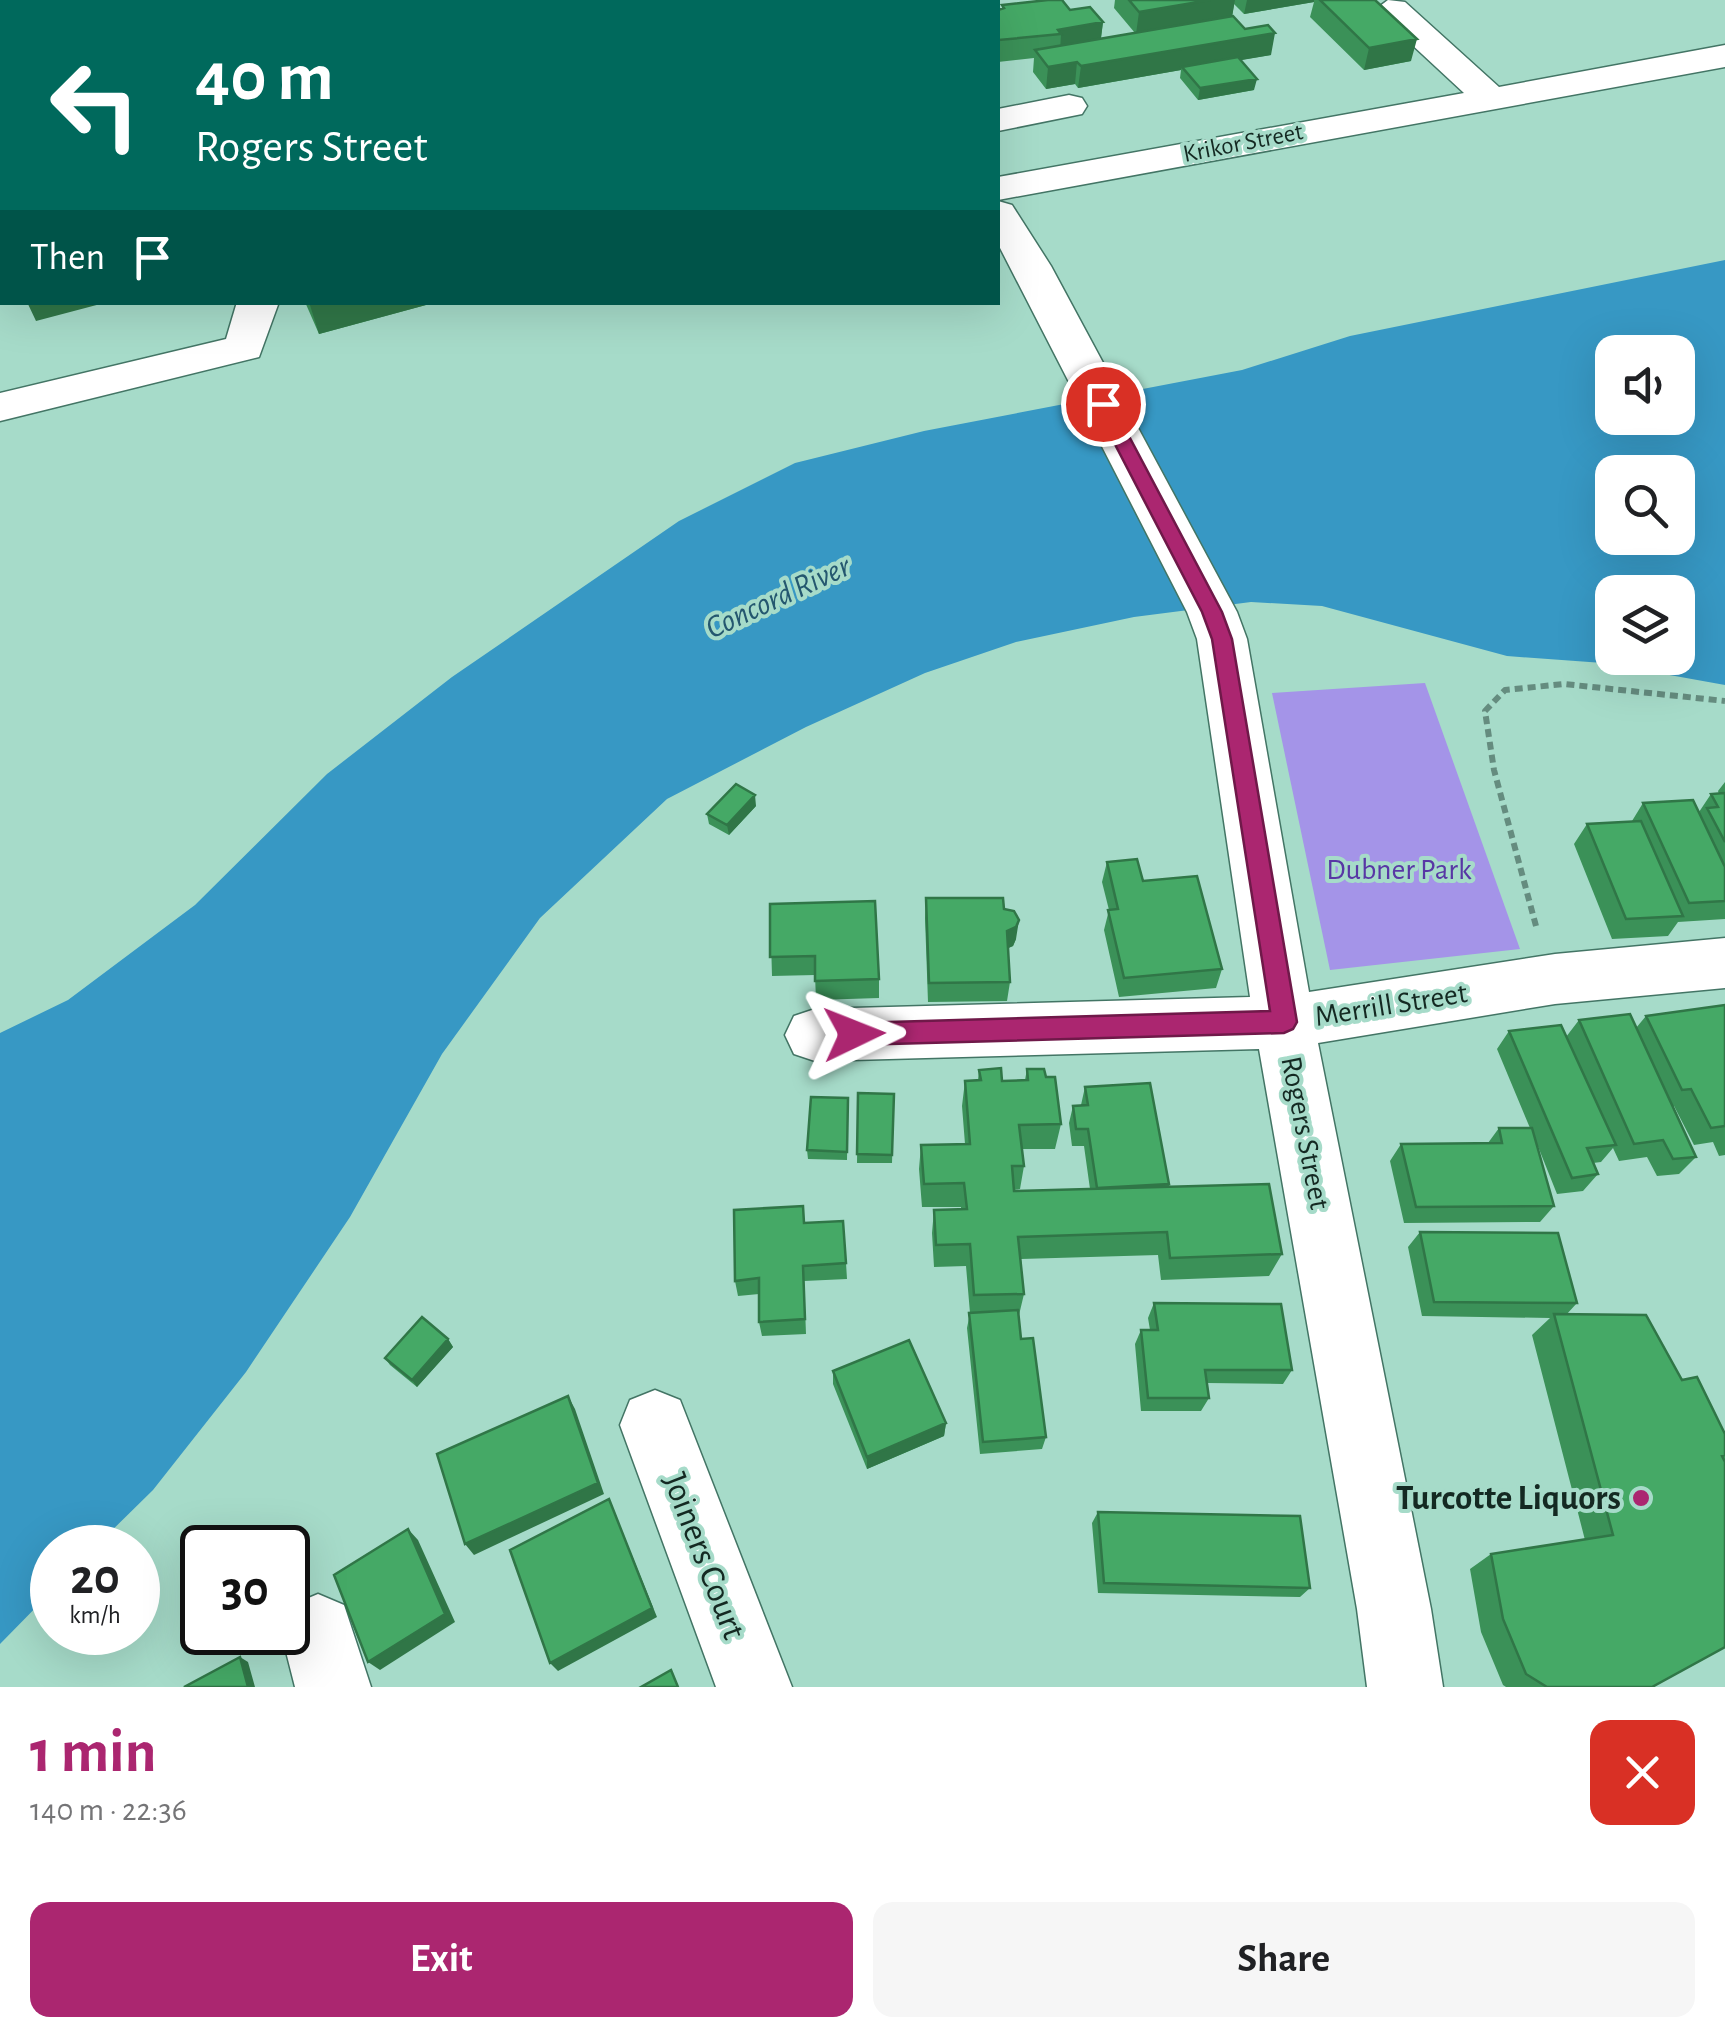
<!DOCTYPE html>
<html lang="en">
<head>
<meta charset="utf-8">
<style>
	:root { --surface:#fff; --page:#f6f6f6; --text:#202124; --muted:#757577; --accent:#ab2670 }
	body { margin:0; font-family:"Alegreya Sans",sans-serif; background:var(--page); color:var(--text); height:100vh; display:flex; flex-direction:column; font-size:38px; white-space:nowrap }
	* { box-sizing:border-box; margin:0 }
	p { font-size:32px; color:var(--muted) }
	.icon { flex:none; width:55px; height:55px; fill:none; stroke:currentColor; stroke-width:2; stroke-linecap:round; stroke-linejoin:round }
	.map { position:relative; height:1687px; overflow:hidden }
	.sheet { display:flex; flex-direction:column; background:var(--surface); flex:1 }
	.sheet>* { flex:none }
	.top-card { position:absolute; left:0px; top:0px; width:1000px; height:305px; box-shadow:0 10px 40px #0002; background:#00695c; color:#fff; overflow:hidden }
	.controls { position:absolute; left:1595px; top:335px; display:grid; gap:20px }
	.controls a { display:grid; place-items:center; width:100px; height:100px; border-radius:20px; background:var(--surface); box-shadow:0 10px 40px #0002; font-size:50px }
	.speed { position:absolute; left:30px; top:1525px; display:flex; gap:20px; font-size:50px; font-weight:700; text-align:center }
	.speed>* { display:grid; place-content:center; width:130px; height:130px; border-radius:50%; background:var(--surface); box-shadow:0 10px 40px #0002; line-height:1 }
	.speed small { font-size:25px; font-weight:400 }
	.speed .limit { border:5px solid #111; border-radius:15px; background:#fff; color:#111 }
	.pin { position:absolute; display:grid; place-items:center; width:85px; height:85px; color:#fff; margin:-42px; border:5px solid #fff; border-radius:50%; box-shadow:0 2px 10px #0007 }
	.me { position:absolute; width:110px; margin:-55px; rotate:88deg; stroke-linejoin:round; filter:drop-shadow(0 0 8px #0008) }
	.turn { display:flex; align-items:center; gap:35px; height:210px; padding:0 30px; font-size:45px }
	.turn .icon { width:130px; height:130px; stroke-width:2.5 }
	.turn b { display:block; font-size:70px; line-height:85px }
	.then { display:flex; align-items:center; height:95px; padding:0 30px; background:#0003; gap:20px; font-size:38px }
	.round { display:grid; place-items:center; flex:none; width:105px; height:105px; border-radius:20px; background:var(--page) }
	.summary { display:flex; align-items:center; justify-content:space-between; height:170px; padding:0 30px }
	h1 { font-size:60px; font-weight:700; line-height:75px; color:var(--accent) }
	.button { display:flex; gap:20px; margin-top:auto; padding:20px 30px }
	.button a { flex:1; height:115px; border-radius:20px; background:var(--accent); color:#fff; font-size:40px; font-weight:700; line-height:115px; text-align:center }
	.button a+a { background:var(--page); color:var(--text) }
	.map>svg:first-child { display:block }
	.green { fill:#a494e8 }
	.water { fill:#3798c4; fill-rule:evenodd }
	.lines { fill:none; stroke-linecap:round; stroke-linejoin:round }
	.minor-casing { stroke:#437565; stroke-width:3 }
	.path { stroke:#658c7f; stroke-width:6; stroke-dasharray:8 5; stroke-linecap:butt }
	.minor { fill:#fff; fill-rule:evenodd }
	.wall { fill:#3b9158 }
	.shaded-wall { fill:#307647 }
	.building { fill:#45a966; stroke:#307647; stroke-width:2.5 }
	.route { fill:#ab2670; stroke:#6f1949; stroke-width:2.5 }
	.poi-dot { fill:#ab2670; stroke:#a6dbc9; stroke-width:4 }
	.labels { text-anchor:middle; dominant-baseline:central; stroke-width:8; stroke-linejoin:round; paint-order:stroke }
	.far-street-label { font-size:25px; fill:#142922; stroke:#a6dbc9 }
	.park-label { font-size:30px; fill:#5837a5; stroke:#a6dbc9 }
	.street-label { font-size:30px; fill:#142922; stroke:#a6dbc9 }
	.water-label { font-size:32px; font-style:italic; fill:#24576f; stroke:#a6dbc9 }
	.near-poi-label { font-size:35px; font-weight:bold; fill:#142922; stroke:#a6dbc9; text-anchor:end }
	.near-street-label { font-size:35px; fill:#142922; stroke:#a6dbc9 }
</style>
</head>
<body>
<div class="map">
<svg width="1725" height="1687" viewBox="0 0 1725 1687">
	<rect width="100%" height="100%" fill="#a6dbc9"/>
	<path class="green" d="M1425,683L1520,949L1330,970L1272,693Z"/>
	<path class="water" d="M1725,260V685L1603,663L1507,656L1322,606L1251,602L1134,617L1016,642L925,673L806,727L667,799L540,918L442,1054L350,1217L246,1372L153,1490L95,1547L52,1548V1591L0,1644V1033L68,1000L195,905L327,774L452,677L679,521L795,463L924,431L1242,370L1350,336ZM1612,352H1678V418H1612ZM1612,472H1678V538H1612ZM1612,592H1678V658H1612Z"/>
	<g class="lines">
		<g class="minor-casing">
			<path id="minor" d="M872,0H906L907,2H873Z
				M1388,0L1405,2L1499,87L1725,45V67L998,200V177L1464,93L1381,16L1376,9Z
				M2,56V78L0,79V57Z
				M1069,95L1082,98L1087,106L1082,114L998,131V109Z
				M998,201L1012,205L1051,266L1237,612L1247,639L1309,992L1555,954L1725,938V988L1555,1004L1318,1043L1431,1609L1443,1687H1367L1357,1609L1259,1049L815,1061L794,1054L785,1035L794,1016L815,1009L1250,997L1197,639L1187,612L998,244Z
				M237,302H279L259,357L0,421V393L226,339Z
				M655,1390L680,1400L792,1687H716L620,1425L630,1400Z
				M318,1594L344,1605L371,1687H295L281,1632H288L292,1605Z"/>
		</g>
		<path class="path" d="M1536,926L1494,770L1485,711L1505,690L1564,684L1725,701"/>
		<use href="#minor" class="minor"/>
	</g>
	<path class="wall" d="M1115,0H1375L1411,61L1364,70L1310,17L1314,2L1244,14L1234,4L1232,17L1271,55L1240,60L1254,90L1198,100L1180,78L1181,70L1078,88L1075,84L1046,89L1033,72L1034,58L998,62V10L1002,9V5L1070,10L1103,22L1101,39L1135,33L1114,8Z
		M305,302H437L319,334Z
		M1725,782V919L1678,922L1668,936L1612,939L1574,844L1587,824L1632,821L1643,803L1699,812L1711,794H1719L1718,791Z
		M756,806L729,835L709,824L707,814Z
		M1107,862L1143,881L1222,969L1216,988L1119,997L1104,930L1109,910L1102,882Z
		M926,898L1004,909L1016,939L1013,946L1008,948L1010,982L1007,1001L928,1002L925,918Z
		M770,904L879,979V998L816,1000L815,975L772,976Z
		M1725,1005V1155L1719,1156L1713,1142L1694,1145L1674,1106L1672,1107L1696,1157L1679,1174L1657,1176L1647,1157L1619,1161L1613,1148L1601,1162L1593,1163L1598,1174L1583,1191L1557,1194L1537,1144L1554,1206L1540,1222L1404,1223L1390,1161L1401,1144L1488,1143L1499,1128H1530L1497,1049L1509,1031L1566,1037L1579,1020L1636,1028L1646,1016Z
		M1027,1069L1046,1077L1061,1124L1055,1149H1022L1024,1166L1020,1189L1014,1190V1191L1090,1189L1084,1146H1072L1069,1123L1073,1106L1081,1105L1085,1087L1169,1184V1186L1282,1254L1269,1276L1161,1280L1158,1255L1021,1259L1024,1294L1019,1315L1021,1339L1046,1437L1042,1449L980,1454L967,1328L970,1313L966,1266L934,1267L932,1233L934,1210L961,1209V1207H922L919,1169L921,1145L965,1144L962,1106L965,1081L978,1080L979,1070L1002,1081L1025,1080Z
		M858,1093L894,1094L892,1163H857Z
		M848,1098L847,1160L808,1159L807,1150Z
		M804,1223L846,1263L847,1279L804,1281L806,1334L762,1336L759,1322V1294L738,1296L735,1281Z
		M1420,1232L1577,1303L1566,1315L1682,1380L1725,1434V1459L1652,1687H1506L1503,1685L1481,1632L1470,1569L1491,1554L1585,1540L1532,1335L1550,1318L1422,1316L1408,1247Z
		M1154,1303L1292,1370L1283,1384L1207,1383L1209,1398L1201,1411H1141L1135,1344L1141,1330H1150L1148,1318Z
		M448,1339L453,1347L417,1387L390,1365L385,1358Z
		M833,1371L946,1423L944,1436L867,1469L833,1384Z
		M1098,1512L1310,1588L1300,1597L1098,1593L1092,1523Z"/>
	<path class="shaded-wall" d="M541,0H561V2H541Z
		M615,0H634V2H616Z
		M1210,0H1235L1232,17L1136,34L1139,12Z
		M1247,0H1314V2L1244,14Z
		M1103,22L1100,44L1060,51L1061,34L1058,30Z
		M2,23V47H0V24Z
		M1275,33L1271,55L1184,70L1182,67L1181,70L1078,88L1081,66Z
		M1417,39L1411,61L1364,70L1369,48Z
		M1077,62L1075,84L1046,89L1048,67Z
		M1257,79L1254,90L1198,100L1200,88Z
		M27,302H108L36,321Z
		M309,302H437L319,334Z
		M755,795L756,806L729,835L727,825Z
		M1019,920L1016,939L1013,946L1004,950L1007,931Z
		M448,1339L453,1347L417,1387L412,1380Z
		M568,1396L575,1409L604,1494L474,1555L465,1544Z
		M946,1423L944,1436L867,1469V1457Z
		M609,1499L657,1617L558,1671L550,1663Z
		M408,1529L418,1540L455,1622L380,1670L368,1662Z
		M240,1657L248,1662L255,1687H248Z"/>
	<path class="building" d="M0,0H32L33,2H2V23L0,24Z
		M62,0H110L98,2H63Z
		M348,0H405L407,2H349Z
		M450,0H499L500,1L451,2Z
		M563,0H617L619,2H553Z
		M1048,0H1062L1070,10L1090,7L1103,22L1058,30L1061,34L999,40L998,38V10L1004,8L1002,5Z
		M1129,0H1210L1139,12Z
		M1320,0H1375L1417,39L1369,48Z
		M1233,16L1245,29L1268,25L1275,33L1081,66L1077,62L1048,67L1035,50Z
		M1238,57L1257,79L1200,88L1182,67Z
		M0,69H2V97L0,89Z
		M736,784L755,795L727,825L707,814Z
		M1725,793V842L1707,808L1718,807L1711,794Z
		M1693,800L1725,867V901L1689,903L1643,803Z
		M1641,821L1683,916L1626,919L1587,824Z
		M1137,859L1143,881L1197,876L1222,969L1124,978L1108,910L1118,909L1107,862Z
		M926,898H1003L1004,909L1014,911L1019,920L1016,927L1007,931L1010,982L929,983Z
		M875,901L879,979L815,981V956L770,957V904Z
		M1725,1005V1126L1711,1128L1691,1089L1682,1090L1646,1016Z
		M1630,1014L1696,1157L1673,1159L1663,1140L1634,1144L1579,1020Z
		M1561,1025L1616,1145L1587,1148L1598,1174L1572,1178L1509,1031Z
		M1001,1068L1002,1081L1028,1080L1027,1069H1044L1046,1077H1055L1061,1124L1019,1125L1024,1166H1012L1014,1191L1269,1184L1282,1254L1170,1258L1167,1232L1018,1237L1024,1294L974,1295L970,1244L936,1245L934,1210L967,1209L964,1183L924,1184L921,1145L970,1144L965,1081L981,1080L979,1070Z
		M1150,1083L1169,1184L1097,1188L1088,1129H1076L1073,1106L1088,1105L1085,1087Z
		M858,1093L894,1094L892,1155L857,1154Z
		M811,1097L848,1098L847,1152L807,1150Z
		M1499,1128H1532L1554,1206L1416,1207L1401,1144L1502,1143Z
		M803,1206L804,1223L843,1221L846,1263L803,1266L805,1319L759,1322V1278L735,1281L734,1210Z
		M1420,1232L1558,1233L1577,1303L1434,1302Z
		M1154,1303L1281,1304L1292,1370H1205L1209,1398H1148L1141,1330H1158Z
		M1018,1310L1021,1339L1033,1338L1046,1437L983,1442L969,1313Z
		M1554,1314L1646,1315L1682,1380L1697,1377L1725,1434V1455L1722,1456L1725,1462V1647L1652,1687H1547L1526,1674L1503,1619L1491,1554L1613,1535Z
		M422,1317L448,1339L412,1380L385,1358Z
		M909,1340L946,1423L867,1457L833,1371Z
		M568,1396L598,1483L465,1544L437,1454Z
		M609,1499L652,1608L550,1663L510,1550Z
		M1098,1512L1300,1516L1310,1588L1104,1583Z
		M408,1529L445,1614L368,1662L334,1575Z
		M240,1657L248,1687H184Z
		M671,1670L678,1687H641Z"/>
	<path class="route" d="M1103,398L1112,404L1222,612L1232,639L1297,1022L1293,1029L1284,1033L854,1045L846,1042L842,1034L846,1026L854,1023L1270,1011L1212,639L1202,612L1094,404Z"/>
	<circle class="poi-dot" cx="1641" cy="1498" r="10"/>
	<g class="labels">
		<g class="far-street-label">
			<text transform="translate(1243 143) rotate(-11)">Krikor Street</text>
		</g>
		<g class="park-label">
			<text x="1399" y="870">Dubner Park</text>
		</g>
		<g class="street-label">
			<text transform="translate(1391 1005) rotate(-9)">Merrill Street</text>
			<text transform="translate(1305 1133) rotate(79)">Rogers Street</text>
		</g>
		<g class="water-label">
			<text transform="translate(778 597) rotate(-25)">Concord River</text>
		</g>
		<g class="near-poi-label">
			<text x="1621" y="1498">Turcotte Liquors</text>
		</g>
		<g class="near-street-label">
			<text transform="translate(704 1556) rotate(69)">Joiners Court</text>
		</g>
	</g>
</svg>
<div class="controls">
<a><svg class="icon" aria-label="sound" viewBox="0 0 24 24"><path d="M4 9h4l5-4v14l-5-4H4zM17 9q2 3 0 6"/></svg></a>
<a><svg class="icon" aria-label="search" viewBox="0 0 24 24"><circle cx="10" cy="10" r="6"/><path d="M15 15l6 6"/></svg></a>
<a><svg class="icon" aria-label="layers" viewBox="0 0 24 24"><path d="M12 4l9 5-9 5-9-5zM3 14l9 5 9-5"/></svg></a>
</div>
<div class="speed"><div>20<small>km/h</small></div><div class="limit">30</div></div>
<div class="pin" style="left:1103px;top:404px;background:#d93025"><svg class="icon" aria-label="arrive" viewBox="0 0 24 24"><path d="M6 21V4h12l-3 4 3 4H6"/></svg></div>
<svg class="me" style="left:854px;top:1034px" viewBox="-20 -20 40 40"><path d="M0-17L14 15 0 8-14 15z" fill="#ab2670" stroke="#fff" stroke-width="4"/></svg>
<div class="top-card">
<div class="turn"><svg class="icon" aria-label="left" viewBox="0 0 24 24"><path d="M17 20v-9H6M10 6l-5 5 5 5"/></svg><div><b>40 m</b>Rogers Street</div></div>
<div class="then">Then<svg class="icon" aria-label="arrive" viewBox="0 0 24 24"><path d="M6 21V4h12l-3 4 3 4H6"/></svg></div>
</div>
</div>
<section class="sheet">
<div class="summary"><div><h1>1 min</h1><p>140 m · 22:36</p></div><a class="round" style="background:#d93025;color:#fff"><svg class="icon" aria-label="close" viewBox="0 0 24 24"><path d="M6 6l12 12M18 6L6 18"/></svg></a></div>
<div class="button"><a>Exit</a><a>Share</a></div>
</section>
</body>
</html>
